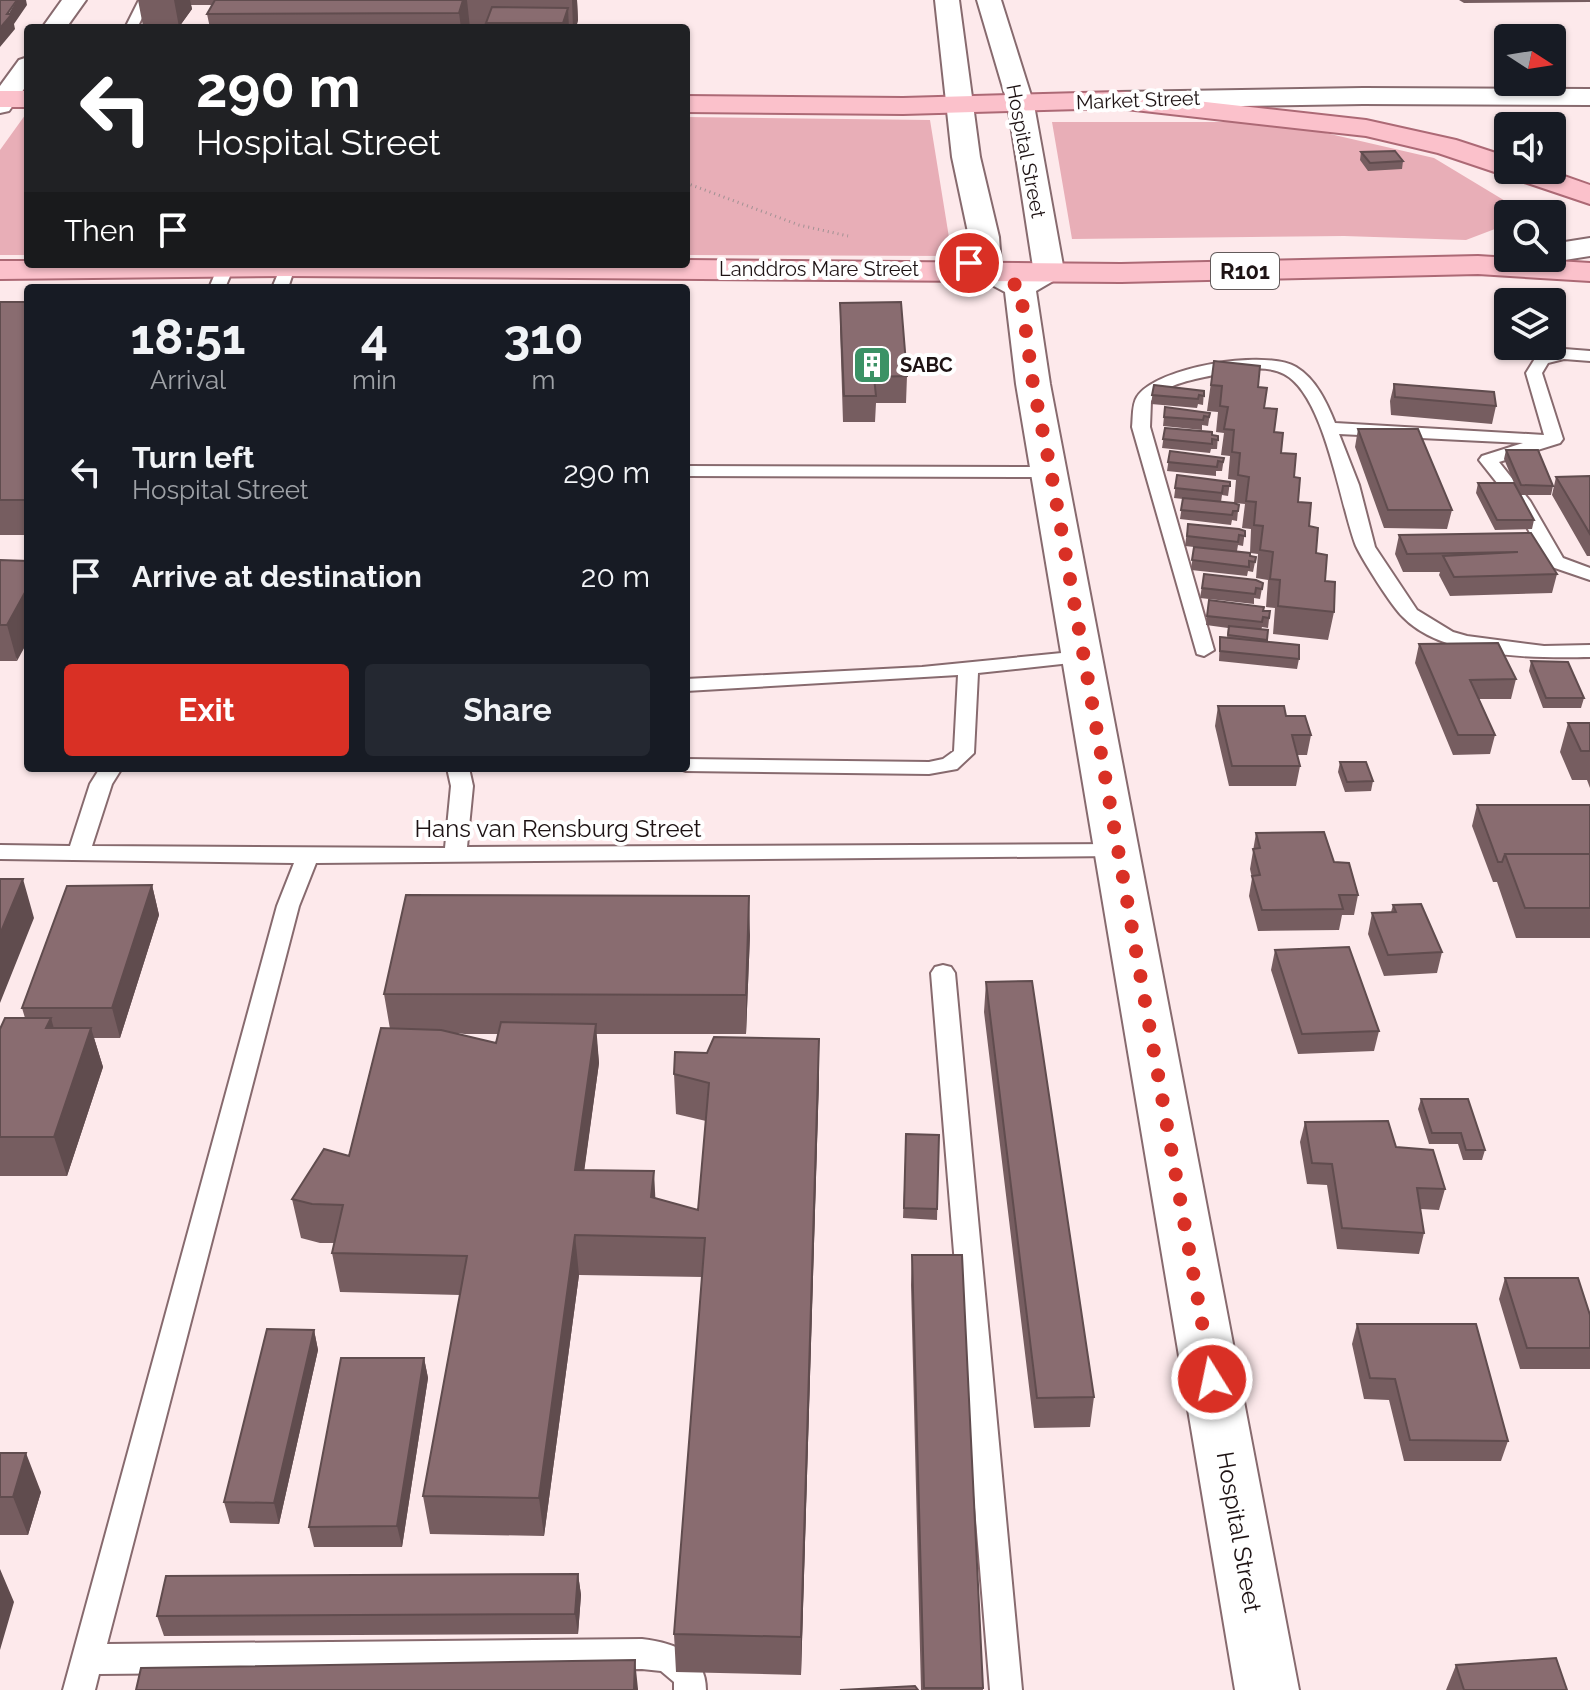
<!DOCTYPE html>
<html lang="en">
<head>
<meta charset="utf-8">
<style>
	:root { --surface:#171b24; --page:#242831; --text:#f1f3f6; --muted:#9ea1a6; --accent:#d93025 }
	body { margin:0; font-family:Raleway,sans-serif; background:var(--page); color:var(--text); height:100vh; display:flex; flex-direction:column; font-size:30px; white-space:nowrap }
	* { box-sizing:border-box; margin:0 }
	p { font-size:26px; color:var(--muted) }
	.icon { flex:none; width:44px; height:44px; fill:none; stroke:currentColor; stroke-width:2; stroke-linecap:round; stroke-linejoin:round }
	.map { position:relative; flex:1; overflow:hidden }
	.details { position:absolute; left:24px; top:284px; width:666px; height:488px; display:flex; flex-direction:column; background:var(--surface); border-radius:8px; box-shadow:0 2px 6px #0004 }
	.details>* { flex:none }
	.hud { position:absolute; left:24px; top:24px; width:666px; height:244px; border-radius:8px; box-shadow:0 2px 6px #0004; background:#202124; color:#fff; overflow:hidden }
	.needle { width:52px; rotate:102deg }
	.fabs { position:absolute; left:1494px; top:24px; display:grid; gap:16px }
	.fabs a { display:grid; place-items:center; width:72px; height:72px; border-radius:8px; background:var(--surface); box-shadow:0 2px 6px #0004; font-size:40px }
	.pin { position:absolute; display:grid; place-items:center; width:68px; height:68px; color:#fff; margin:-34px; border:4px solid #fff; border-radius:50%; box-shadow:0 2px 8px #0007 }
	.me { position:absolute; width:88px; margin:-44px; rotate:350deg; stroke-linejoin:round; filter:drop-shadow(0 0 6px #0008) }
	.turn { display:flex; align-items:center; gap:28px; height:168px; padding:0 40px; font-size:36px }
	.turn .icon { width:104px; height:104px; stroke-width:2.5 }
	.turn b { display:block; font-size:56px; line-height:68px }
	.then { display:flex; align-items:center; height:76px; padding:0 40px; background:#0003; gap:16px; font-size:30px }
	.eta { display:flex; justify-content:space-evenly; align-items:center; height:136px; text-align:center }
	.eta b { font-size:48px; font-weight:700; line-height:56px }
	.primary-button { display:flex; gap:16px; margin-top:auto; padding:16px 40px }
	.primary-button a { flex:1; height:92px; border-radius:8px; background:var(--accent); color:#fff; font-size:32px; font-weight:700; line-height:92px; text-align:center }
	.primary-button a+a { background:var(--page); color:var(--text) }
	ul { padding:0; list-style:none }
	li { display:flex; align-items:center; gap:24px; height:104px; padding:0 40px }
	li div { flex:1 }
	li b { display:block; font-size:30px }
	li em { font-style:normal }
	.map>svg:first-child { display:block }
	.green { fill:#e8aeb7 }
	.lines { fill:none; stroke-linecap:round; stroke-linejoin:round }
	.lane-casing { stroke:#876a6e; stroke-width:4 }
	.street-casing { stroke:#876a6e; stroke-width:4 }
	.secondary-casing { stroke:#876a6e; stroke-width:4 }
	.primary-casing { stroke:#ac6975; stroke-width:4 }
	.path { stroke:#a19193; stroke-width:3; stroke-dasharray:1 4; stroke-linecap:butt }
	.lane { fill:#fff; fill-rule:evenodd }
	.street { fill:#fff; fill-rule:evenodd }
	.secondary { fill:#fff; fill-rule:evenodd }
	.primary { fill:#fbc1cb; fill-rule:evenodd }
	.wall { fill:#765d60; fill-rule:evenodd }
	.shaded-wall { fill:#604c4e }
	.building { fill:#896c70; stroke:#604c4e; stroke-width:2 }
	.route { stroke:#d93025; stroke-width:14; stroke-dasharray:0 25.2 }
	.labels { text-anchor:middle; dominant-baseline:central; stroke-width:8; stroke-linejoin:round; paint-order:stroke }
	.far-street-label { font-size:20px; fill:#1e1314; stroke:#fff }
	.far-poi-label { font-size:20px; font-weight:bold; fill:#1e1314; stroke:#fff; text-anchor:start }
	.shield { fill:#fff; stroke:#625a5a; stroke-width:2 }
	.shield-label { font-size:22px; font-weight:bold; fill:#1e1314 }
	.street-label { font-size:24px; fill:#1e1314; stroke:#fff }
</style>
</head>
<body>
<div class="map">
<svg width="1590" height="1690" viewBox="0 0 1590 1690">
	<rect width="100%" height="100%" fill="#fde9eb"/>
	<path class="green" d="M28,111V255H0V150Z
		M686,117L930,120L952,256L686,255Z
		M1052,122H1278L1434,158L1527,214H1508V224L1466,240L1344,236L1072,239Z"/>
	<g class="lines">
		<g class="lane-casing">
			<path id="lane" d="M139,0H151L137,28H125Z
				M225,264L233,269L225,288H209L217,269Z
				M282,264H292L295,267L288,288H272Z
				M1564,349L1590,351V361L1564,359L1548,363L1542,373L1563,439L1560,443L1499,462L1530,501L1563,558L1590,568V580L1549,566L1513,503L1479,460L1482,456L1523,443L1339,434L1359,485L1375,547L1417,610L1453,632L1467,636L1544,646L1590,645V657C1536,658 1443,659 1403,617C1392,607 1362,559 1356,546C1340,505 1325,395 1284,374C1266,364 1236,370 1218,374C1194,380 1168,382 1151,401L1150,427L1214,650L1204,656L1197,654L1132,427C1133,418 1132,404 1137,397C1156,367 1266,349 1296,367C1316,379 1327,403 1335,423L1544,435L1526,373L1536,357Z
				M686,466L1051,467L1060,472L1051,477L686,476Z
				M1082,651L1092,657L1089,661L978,673L974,753L957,769L929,774L686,771L677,768H686V759L929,762L943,759L954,751L958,675L686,691V679L922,667Z
				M100,768H122L112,784L92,846L445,848L451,786L447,768H469L473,786L467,847L1125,844L1128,849L1125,854L1117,856L316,863L299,906L107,1644L642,1639C674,1643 706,1653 706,1690H674V1682L661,1671L642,1669L99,1674L95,1690H63L277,906L294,863L0,859V845L70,846L90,784Z
				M943,965L951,967L955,973L1022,1690H990L931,973L935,967Z"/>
		</g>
		<g class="street-casing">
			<path id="street" d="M62,0H86L66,28H42Z
				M935,0H959L980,157L999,237L1001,266L1019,275L1033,267L1008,105L977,0H1001L1034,105L1064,271L1060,277L1036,291L1050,384L1299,1690H1235L1016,384L1005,292L975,276L971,270L969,237L952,157Z
				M28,57V83L9,111L0,113V86L19,60Z"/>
		</g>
		<g class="secondary-casing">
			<path id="secondary" d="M1363,88L1590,89V105L1363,104L1119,108L1110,106L1106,100L1110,94L1119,92Z
				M1590,238V256L1552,262L1540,258H1552V244Z"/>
		</g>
		<g class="primary-casing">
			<path id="primary" d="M0,91H28V107H0Z
				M1117,92L1366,120L1456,140L1508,157V170H1547L1590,185V204L1438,153L1366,136L1117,108L903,114L686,112V96L903,98Z
				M1478,256L1590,263V281L1478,274L1121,282L287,276L0,279V261H28V264H686V260L1121,264Z"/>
		</g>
		<path class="path" d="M686,183L799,225L848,236"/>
		<use href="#lane" class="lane"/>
		<use href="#street" class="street"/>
		<use href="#secondary" class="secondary"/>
		<use href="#primary" class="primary"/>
	</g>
	<path class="wall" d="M138,0H577L578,20L576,28H210L207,14L212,5H191L192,9L179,27L143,26Z
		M1459,0H1590V2L1464,3Z
		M1361,152L1403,161L1402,169L1368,171L1360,160Z
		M0,302H28V535H0Z
		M840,303L907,376L906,403H876L875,422H843L840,328Z
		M1214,361L1258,387L1264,408L1281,453L1294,477L1298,502L1309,526L1334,612L1328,640L1273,634L1275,608L1266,607L1268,580L1256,578L1258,554L1250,553L1251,529L1242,528L1245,504L1234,503L1236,480L1228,479L1230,456L1221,455L1224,433L1216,432L1218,412L1207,411Z
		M1394,384L1496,406L1492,424L1391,415L1390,401Z
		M1154,385L1204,391L1203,405L1198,404L1197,408L1151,404Z
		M1165,407L1210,413L1208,426L1202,425V430L1163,426Z
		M1165,428L1218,436L1217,449H1211L1210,453L1162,448Z
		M1358,429L1452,510L1447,529L1384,528L1355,447Z
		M1506,450L1553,486L1551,495H1520L1534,520L1532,529L1495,530L1476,493L1478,483H1514L1504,459Z
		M1170,451L1224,458L1222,471H1216V476L1167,471Z
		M1177,475L1230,482L1228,496L1222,495L1221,502L1238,511L1237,521L1232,520L1231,525L1180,519L1183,499L1174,498Z
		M1590,476V556H1587L1552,495L1556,477Z
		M1188,524L1245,531L1243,546L1238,545L1237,551L1256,557L1253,572L1248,571L1247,576L1191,570L1194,547L1185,546Z
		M1531,533L1557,574L1552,593L1450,596L1439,575L1440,572H1403L1395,554L1399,535Z
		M0,560L17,661H0Z
		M1204,574L1263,583L1260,599L1254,598V604L1200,598Z
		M1209,600L1270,611L1268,628L1262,627L1261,630H1268L1266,642L1299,659L1297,669L1219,661L1220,637L1227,638L1228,628L1206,625Z
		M1419,644L1516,679L1511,699H1479L1495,735L1490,754L1453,755L1415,663Z
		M1531,661L1584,698L1581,708H1543L1529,671Z
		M1218,706L1286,716L1311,735L1307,755H1297L1300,766L1296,786H1229L1215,726Z
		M1568,723H1590V788L1587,780H1572L1560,752Z
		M1340,762L1373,781L1371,791L1345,792L1338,772Z
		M1477,805H1590V938H1516L1497,882H1493L1472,826Z
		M1256,833L1334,862L1358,895L1354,915H1342L1339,930L1258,931L1249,896L1252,878L1250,869Z
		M152,885L159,915L120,1038H94L103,1067L67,1176H0V1029L25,1018L22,1008Z
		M1393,905L1442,952L1437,973L1384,976L1368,934L1372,913L1391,912Z
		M750,935L746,1034H596L599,1063L584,1170L656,1199L698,1210L706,1121L676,1114L674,1074L819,1078L801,1675L676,1672L674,1634L702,1277L579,1275L544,1536L430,1534L423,1496L460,1295L340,1292L332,1253L334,1243H320L301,1238L292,1199L349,1156L390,1029L384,994ZM456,1033L465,1034H498L496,1043Z
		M1275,950L1379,1031L1374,1051L1298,1054L1271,970Z
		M986,982L1094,1397L1090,1427L1034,1428L984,1012Z
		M1421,1099L1485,1150L1482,1160H1463L1458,1144H1429L1418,1109Z
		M1305,1122L1396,1147L1445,1189L1439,1210L1420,1209L1424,1233L1419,1254L1337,1249L1327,1185L1307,1184L1300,1142Z
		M906,1134L939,1135L937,1220L903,1218Z
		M912,1255H962L983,1690H921L911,1285Z
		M1505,1278L1590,1315V1369H1520L1499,1299Z
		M1357,1324L1508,1441L1501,1461H1404L1389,1400L1364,1399L1352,1344Z
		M314,1330L318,1350L279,1524L230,1523L224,1502Z
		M424,1358L428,1378L402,1547H314L309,1527Z
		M0,1453L41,1492L28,1535H0Z
		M578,1574L581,1595L578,1634L164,1636L157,1616Z
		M1456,1665L1567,1690H1446Z"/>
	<path class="shaded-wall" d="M17,0H26L27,5L14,24L15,29L0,47V28Z
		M174,0H190L192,9L179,27Z
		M463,0H467L470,28H461L459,13Z
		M572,0H577L578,20L576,28H573Z
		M568,8L569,28H564L563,23Z
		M28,587V641L17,661L7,625Z
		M23,879L34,918L0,1003V934Z
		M152,885L159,915L120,1038L112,1008Z
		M749,896L750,935L746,1034V995Z
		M51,1018L62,1057L46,1028Z
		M596,1024L599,1063L579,1209L575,1170Z
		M91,1028L103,1067L67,1176L54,1137Z
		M819,1039V1078L801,1675V1637Z
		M654,1171L656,1211L651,1197Z
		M575,1235L579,1275L544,1536L539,1498Z
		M314,1330L318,1350L279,1524L274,1503Z
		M424,1358L428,1378L402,1547L397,1526Z
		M26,1453L41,1492L28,1535L13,1497Z
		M0,1569L14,1602L0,1650Z
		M578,1574L581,1595L578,1634L575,1614Z
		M635,1660L638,1689V1690H634Z"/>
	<path class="building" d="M0,0H17L7,14H12L0,28Z
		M215,0H463L459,13L207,14Z
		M492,7L568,8L563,23H486Z
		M1395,151L1403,161L1370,163L1361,152Z
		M0,302H28V500H0Z
		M901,302L907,376L874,377L876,396H844L840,303Z
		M1214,361L1260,366L1258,387L1267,388L1264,408L1277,409L1274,432L1283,433L1281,453L1296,454L1294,477L1300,478L1298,502L1311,503L1309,526L1318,528L1316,553L1327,555L1325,581L1335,582L1334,612L1278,606L1280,580L1270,579L1273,552L1260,550L1263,526L1254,525L1256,502L1246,501L1249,477L1238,475L1240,453L1232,452L1234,430L1224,429L1228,407L1220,406L1222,386L1211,385Z
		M1394,384L1494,392L1496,406L1395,397Z
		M1154,385L1204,391V396L1199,395L1198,399L1152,395Z
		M1165,407L1210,413L1209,417L1204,416L1203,420L1164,417Z
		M1165,428L1212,432V435L1218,436V440L1212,439V444L1163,439Z
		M1358,429H1418L1452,510H1388Z
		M1506,450H1538L1553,486L1521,485Z
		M1170,451L1224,458L1223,462L1218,461L1217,467L1168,462Z
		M1177,475L1230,482V486H1223L1222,493L1175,488Z
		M1590,476V534L1556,477Z
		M1478,483H1514L1534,520H1497Z
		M1183,498L1234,503L1239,505L1238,511H1233L1232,515L1181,510Z
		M1188,524L1239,529L1245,531V536L1239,535L1238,542L1187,536Z
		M1531,533L1557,574L1454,577L1443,556L1518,552L1407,554L1399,535Z
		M1194,547L1250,553V556L1256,557L1255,562L1249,561V567L1192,560Z
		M0,560L28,561V587L7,625H0Z
		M1204,574L1256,580L1263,583L1262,589L1256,588L1255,594L1202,588Z
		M1209,600L1264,607L1263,611H1270L1269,618L1263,617L1262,622L1207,616Z
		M1229,626L1268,630L1267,640L1228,635Z
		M1220,637L1299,645V659L1220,651Z
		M1498,643L1516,679L1470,680L1495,735H1458L1419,644Z
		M1531,661L1568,662L1584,698H1546Z
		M1218,706H1284L1286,716H1305L1311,735H1292L1300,766H1232Z
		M1568,723H1590V751H1581Z
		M1340,762H1366L1373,781L1347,782Z
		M1477,805H1590V854H1505L1502,862H1498Z
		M1324,832L1334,862L1349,863L1358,895H1339L1343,909L1262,910L1252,876L1260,875L1253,849L1260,848L1256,833Z
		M1505,854H1590V908H1525Z
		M0,879H23L0,934Z
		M152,885L112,1008H22L67,886Z
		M406,895L749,896L746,995L384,994Z
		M1421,904L1442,952L1388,955L1372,913L1396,912L1393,905Z
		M1349,947L1379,1031L1302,1034L1275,950Z
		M1032,981L1094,1397L1037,1398L986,982Z
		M5,1018H51L46,1028H91L54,1137H0V1029Z
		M501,1022L596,1024L575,1170L654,1171L651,1197L698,1210L709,1083L674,1074L675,1052L707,1053L714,1037L819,1039L801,1637L674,1634L705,1238L575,1235L539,1498L423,1496L467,1256L332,1253L343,1205L312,1204L292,1199L324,1149L349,1156L381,1028L441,1030L496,1043Z
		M1421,1099H1468L1485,1150H1466L1461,1133H1432Z
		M1388,1121L1396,1147L1433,1150L1445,1189L1417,1188L1424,1233L1342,1228L1332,1164L1312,1163L1305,1122Z
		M906,1134L939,1135L937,1209L904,1208Z
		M912,1255H962L983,1688H924Z
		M1505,1278H1578L1590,1315V1348H1527Z
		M1357,1324H1476L1508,1441L1410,1440L1395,1379L1370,1378Z
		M267,1329L314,1330L274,1503L224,1502Z
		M341,1358H424L397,1526L309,1527Z
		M0,1453H26L13,1497H0Z
		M578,1574L575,1614L157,1616L166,1576Z
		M1556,1658L1567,1690H1464L1456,1665Z
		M635,1660L634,1690H136L141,1668Z
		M915,1686L918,1690H840Z"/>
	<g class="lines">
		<path class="route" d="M969,263L1020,287L1033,384L1051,472L1212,1379"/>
	</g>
	<defs>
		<g id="building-square" transform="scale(2)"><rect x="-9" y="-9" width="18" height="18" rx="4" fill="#3b9265" stroke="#fff"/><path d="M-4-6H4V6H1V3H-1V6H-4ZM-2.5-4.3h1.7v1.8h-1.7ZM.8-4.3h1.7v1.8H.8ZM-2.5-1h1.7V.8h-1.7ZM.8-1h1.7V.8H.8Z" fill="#fff"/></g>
	</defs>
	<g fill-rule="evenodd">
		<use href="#building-square" x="872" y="365"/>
	</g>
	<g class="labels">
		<g class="far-street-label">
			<text transform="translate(1138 100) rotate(-2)">Market Street</text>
			<text transform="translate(1026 151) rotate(79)">Hospital Street</text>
			<text x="819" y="269">Landdros Mare Street</text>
		</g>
		<g class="far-poi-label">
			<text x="900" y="365">SABC</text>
		</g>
		<rect class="shield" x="1211" y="253" width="68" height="36" rx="6"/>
		<g class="shield-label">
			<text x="1245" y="271">R101</text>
		</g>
		<g class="street-label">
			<text x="558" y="828">Hans van Rensburg Street</text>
			<text transform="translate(1239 1532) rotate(80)">Hospital Street</text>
		</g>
	</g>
</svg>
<div class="fabs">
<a><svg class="needle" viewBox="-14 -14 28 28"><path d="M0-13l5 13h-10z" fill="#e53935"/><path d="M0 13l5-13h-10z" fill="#9ea1a6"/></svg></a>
<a><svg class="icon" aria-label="sound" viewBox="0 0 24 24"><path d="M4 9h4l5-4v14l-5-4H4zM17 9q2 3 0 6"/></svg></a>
<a><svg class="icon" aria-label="search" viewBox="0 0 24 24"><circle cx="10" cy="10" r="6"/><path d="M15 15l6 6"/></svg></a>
<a><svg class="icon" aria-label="layers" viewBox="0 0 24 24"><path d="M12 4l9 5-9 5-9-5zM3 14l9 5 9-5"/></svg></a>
</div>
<div class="pin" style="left:969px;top:263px;background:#d93025"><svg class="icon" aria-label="arrive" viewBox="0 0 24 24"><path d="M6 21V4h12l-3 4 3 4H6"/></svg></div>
<svg class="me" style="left:1212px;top:1379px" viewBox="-20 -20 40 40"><circle r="17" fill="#d93025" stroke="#fff" stroke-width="3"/><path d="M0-11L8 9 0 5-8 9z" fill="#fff"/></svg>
<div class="hud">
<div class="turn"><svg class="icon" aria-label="left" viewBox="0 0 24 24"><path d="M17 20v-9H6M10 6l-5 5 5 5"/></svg><div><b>290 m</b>Hospital Street</div></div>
<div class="then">Then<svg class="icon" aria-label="arrive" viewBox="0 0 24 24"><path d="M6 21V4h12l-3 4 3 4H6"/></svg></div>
</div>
<section class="details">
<div class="eta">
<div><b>18:51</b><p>Arrival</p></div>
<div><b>4</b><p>min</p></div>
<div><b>310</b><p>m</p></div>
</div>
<ul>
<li><svg class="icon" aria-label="left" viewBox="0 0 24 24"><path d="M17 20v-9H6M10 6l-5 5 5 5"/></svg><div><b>Turn left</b><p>Hospital Street</p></div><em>290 m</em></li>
<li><svg class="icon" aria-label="arrive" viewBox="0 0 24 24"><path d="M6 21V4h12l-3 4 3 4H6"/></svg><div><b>Arrive at destination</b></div><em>20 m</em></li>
</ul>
<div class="primary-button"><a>Exit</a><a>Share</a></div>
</section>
</div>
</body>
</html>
